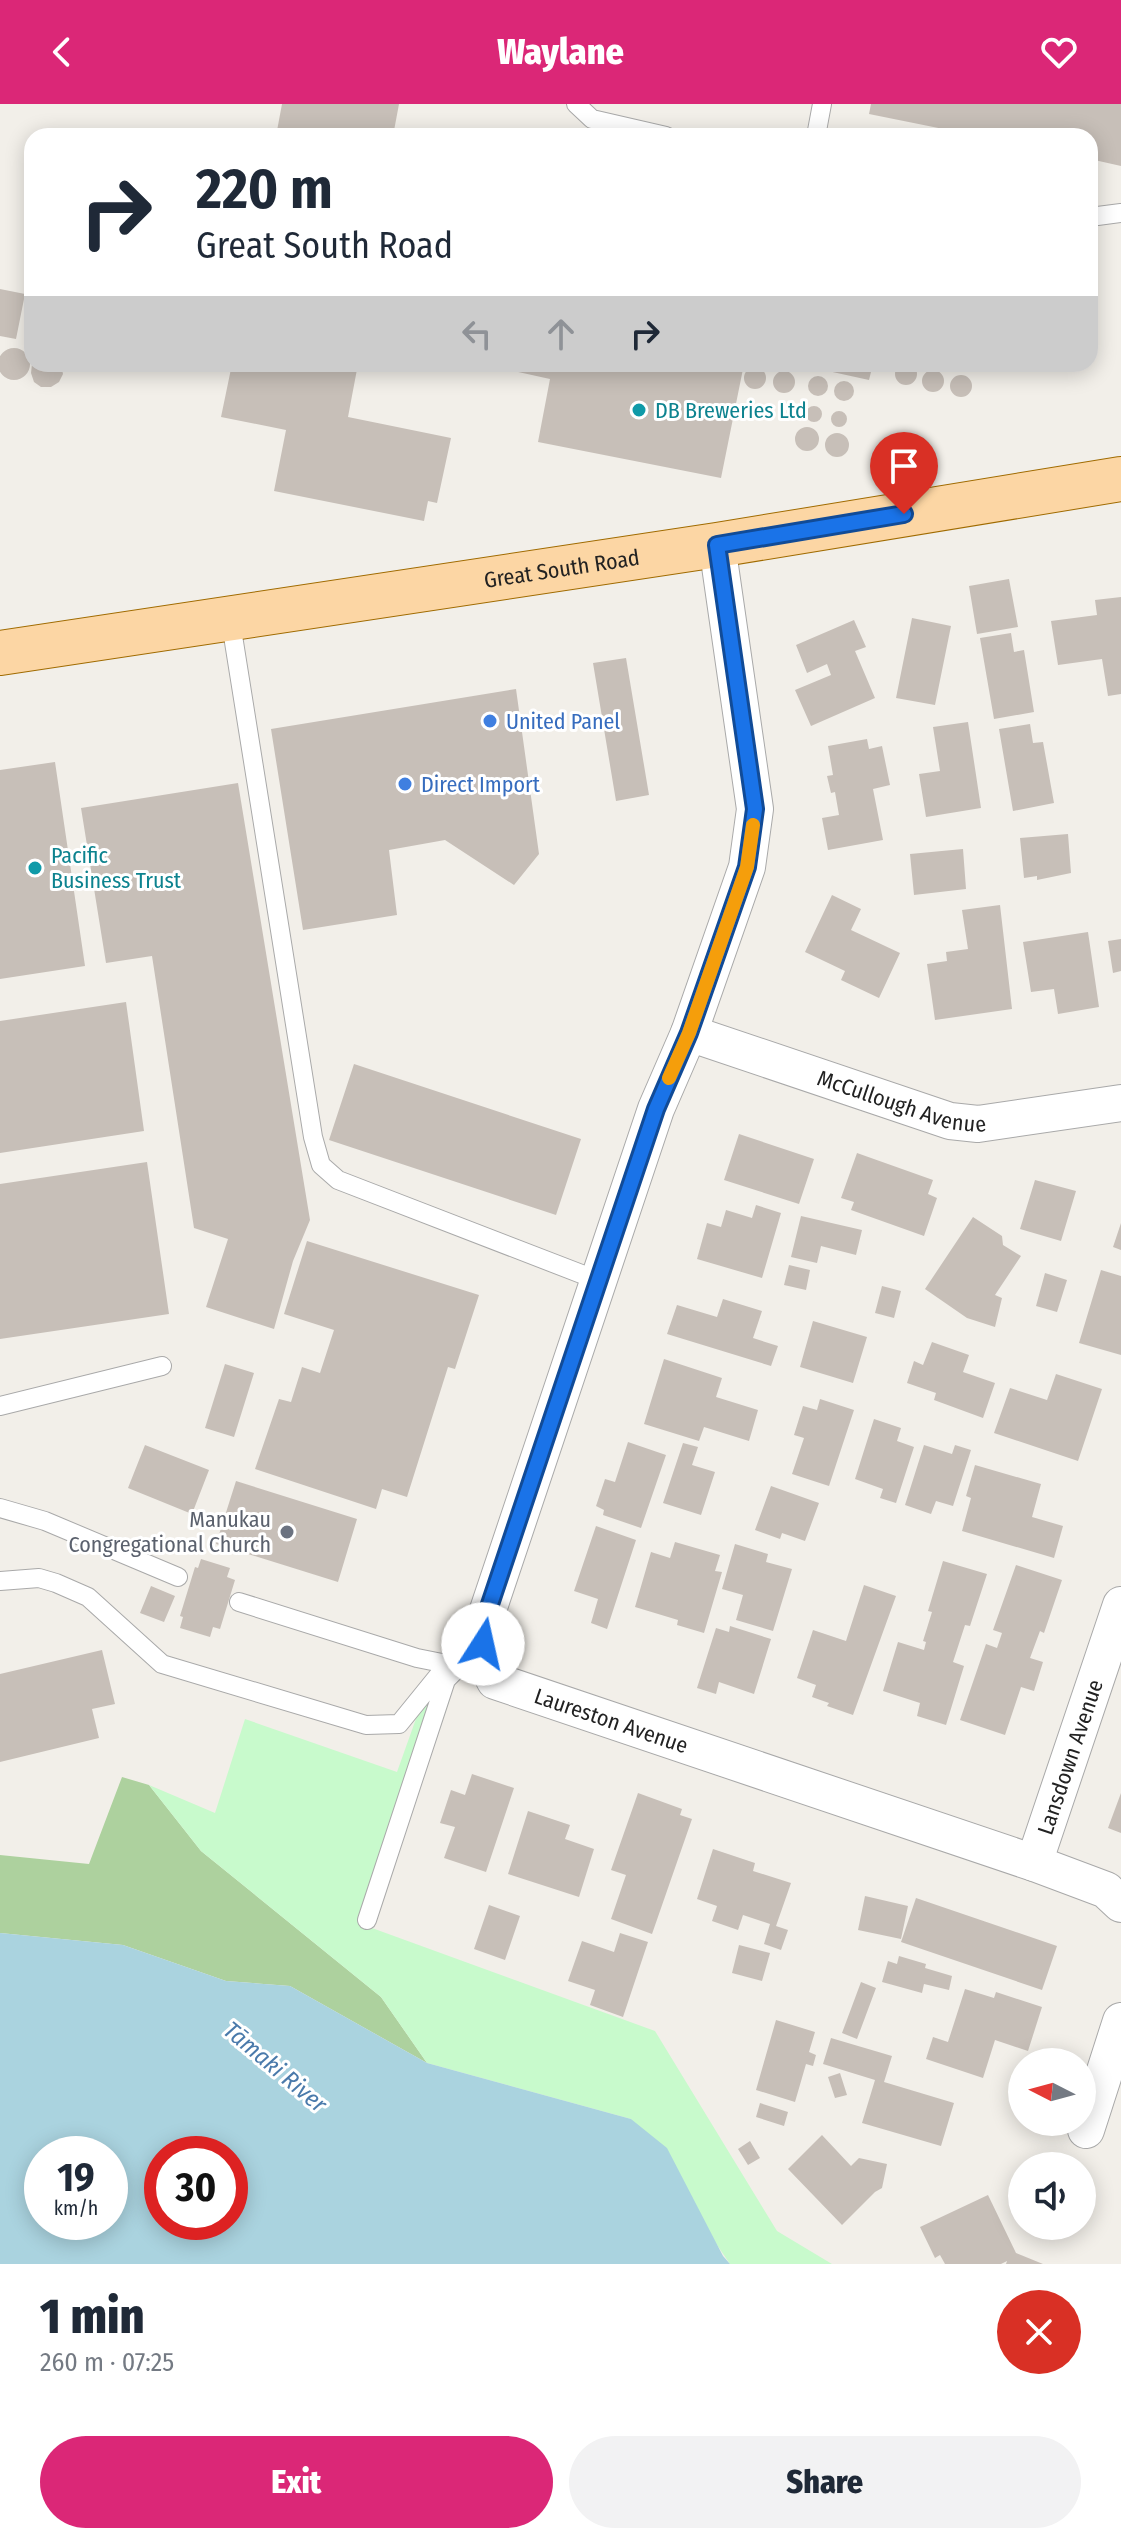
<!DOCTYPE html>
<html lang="en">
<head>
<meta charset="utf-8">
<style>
	:root { --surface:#fff; --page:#f2f2f3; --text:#1f2937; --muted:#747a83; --accent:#db2777 }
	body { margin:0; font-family:"Fira Sans Condensed",sans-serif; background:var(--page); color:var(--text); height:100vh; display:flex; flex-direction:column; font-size:30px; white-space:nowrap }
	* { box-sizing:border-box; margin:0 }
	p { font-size:26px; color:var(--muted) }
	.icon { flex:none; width:44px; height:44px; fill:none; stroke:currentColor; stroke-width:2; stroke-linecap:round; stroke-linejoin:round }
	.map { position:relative; height:2160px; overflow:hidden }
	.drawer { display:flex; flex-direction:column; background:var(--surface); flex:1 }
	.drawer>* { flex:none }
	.banner { position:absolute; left:24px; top:24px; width:1074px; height:244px; border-radius:24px; box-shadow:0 4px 20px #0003; background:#fff; color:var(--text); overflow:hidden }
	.needle { width:52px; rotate:276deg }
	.fabs { position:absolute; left:1008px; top:1944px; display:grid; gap:16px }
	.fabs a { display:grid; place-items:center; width:88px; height:88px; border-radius:50%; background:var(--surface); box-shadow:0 4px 20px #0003; font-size:40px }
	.speed { position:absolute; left:24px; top:2032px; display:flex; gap:16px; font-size:40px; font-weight:700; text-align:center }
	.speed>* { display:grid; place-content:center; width:104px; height:104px; border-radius:50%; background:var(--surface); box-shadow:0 4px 20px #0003; line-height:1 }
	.speed small { font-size:20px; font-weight:400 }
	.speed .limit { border:12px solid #d22; background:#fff; color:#111 }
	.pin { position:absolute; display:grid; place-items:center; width:68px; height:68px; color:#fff; margin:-82px -34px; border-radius:50% 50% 50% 0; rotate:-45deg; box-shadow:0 0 8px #0007 }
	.pin .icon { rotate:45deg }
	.me { position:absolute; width:88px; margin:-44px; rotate:10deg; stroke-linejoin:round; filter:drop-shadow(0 0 6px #0008) }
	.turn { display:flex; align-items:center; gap:28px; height:168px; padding:0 40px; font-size:36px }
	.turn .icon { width:104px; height:104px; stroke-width:2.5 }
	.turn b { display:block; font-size:56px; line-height:68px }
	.lanes { display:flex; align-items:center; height:76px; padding:0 40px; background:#0003; justify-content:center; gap:40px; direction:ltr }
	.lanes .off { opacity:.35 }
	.round { display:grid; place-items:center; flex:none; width:84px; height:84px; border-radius:42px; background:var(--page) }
	.head { display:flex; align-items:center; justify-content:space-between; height:136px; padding:0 40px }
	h1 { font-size:48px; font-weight:800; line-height:60px }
	.primary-button { display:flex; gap:16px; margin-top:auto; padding:16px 40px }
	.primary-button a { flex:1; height:92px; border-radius:48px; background:var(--accent); color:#fff; font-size:32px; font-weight:800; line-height:92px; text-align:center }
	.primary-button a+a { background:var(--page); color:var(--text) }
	header { display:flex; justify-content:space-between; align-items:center; height:104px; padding:0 40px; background:var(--accent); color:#fff; font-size:36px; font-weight:800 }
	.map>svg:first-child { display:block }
	.forest { fill:#add19e }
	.park { fill:#c8facc }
	.water { fill:#aad3df; fill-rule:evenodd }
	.building { fill:#c7bfb8 }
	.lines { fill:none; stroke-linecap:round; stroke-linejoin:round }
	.service-casing { stroke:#a9a9a9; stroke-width:20 }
	.minor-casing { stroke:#a9a9a9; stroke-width:38 }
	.primary-casing { stroke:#a06b00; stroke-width:46 }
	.service { stroke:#fff; stroke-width:18 }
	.minor { stroke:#fff; stroke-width:36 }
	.primary { stroke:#fcd6a4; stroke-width:44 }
	.route-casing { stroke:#114b97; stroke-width:20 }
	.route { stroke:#1a73e8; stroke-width:14 }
	.slow { stroke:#f59e0b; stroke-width:14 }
	.culture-dot { fill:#0f9aa8; stroke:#fff; stroke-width:3 }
	.shop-dot { fill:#3f7fe0; stroke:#fff; stroke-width:3 }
	.worship-dot { fill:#6b7280; stroke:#fff; stroke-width:3 }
	.labels { text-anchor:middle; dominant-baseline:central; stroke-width:6; stroke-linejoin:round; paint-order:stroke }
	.culture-label { font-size:22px; fill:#0d838f; stroke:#fff; text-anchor:start }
	.street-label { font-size:22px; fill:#222; stroke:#fff }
	.shop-label { font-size:22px; fill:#366cbe; stroke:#fff; text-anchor:start }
	.worship-label { font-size:22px; fill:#5b616d; stroke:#fff; text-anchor:end }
	.water-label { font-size:24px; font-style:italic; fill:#4a7aab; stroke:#fff }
</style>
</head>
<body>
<header><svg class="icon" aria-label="back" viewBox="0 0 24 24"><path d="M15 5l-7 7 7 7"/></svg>Waylane<svg class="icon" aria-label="heart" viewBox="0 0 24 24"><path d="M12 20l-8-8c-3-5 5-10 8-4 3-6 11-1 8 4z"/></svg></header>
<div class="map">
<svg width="1121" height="2160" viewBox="0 0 1121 2160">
	<rect width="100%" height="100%" fill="#f2efe9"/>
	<path class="forest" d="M122,1673L149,1681L201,1747L381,1893L427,1959L290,1882L226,1877L123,1841L0,1829V1751L89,1760Z"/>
	<path class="park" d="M428,1581L450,1595L372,1824L655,1927L777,2127L832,2160H730L631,2015L427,1959L381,1893L201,1747L149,1681L215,1709L245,1615L397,1668Z"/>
	<path class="water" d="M0,1829L123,1841L226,1877L290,1882L427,1959L631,2015L667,2044L723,2152L730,2160H0ZM42,2050H110V2118H42ZM162,2050H230V2118H162Z"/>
	<path class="building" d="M282,0H399L393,32H276Z
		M871,0H1121V62L1090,55V32H978L869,10Z
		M0,185L25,190L16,235L0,232Z
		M-2 260a16 16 0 1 1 32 0a16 16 0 1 1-32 0Z
		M895 270a11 11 0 1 1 22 0a11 11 0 1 1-22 0Z
		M32,260H61L63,270L59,278L51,283H41L34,278L31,269Z
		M232,260H358L348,313L451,334L437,399L428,397L424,417L274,387L286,326L221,313Z
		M482,260H744L721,374L538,338L550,275Z
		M796,260H873L869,276Z
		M957,260H977L973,265L966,266Z
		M744 274a11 11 0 1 1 22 0a11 11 0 1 1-22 0Z
		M922 277a11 11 0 1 1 22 0a11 11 0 1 1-22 0Z
		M773 278a11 11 0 1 1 22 0a11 11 0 1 1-22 0Z
		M950 282a11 11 0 1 1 22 0a11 11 0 1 1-22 0Z
		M808 282a10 10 0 1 1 20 0a10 10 0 1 1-20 0Z
		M834 287a10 10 0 1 1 20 0a10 10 0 1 1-20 0Z
		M806 310a8 8 0 1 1 16 0a8 8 0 1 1-16 0Z
		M831 315a8 8 0 1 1 16 0a8 8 0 1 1-16 0Z
		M795 335a12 12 0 1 1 24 0a12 12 0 1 1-24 0Z
		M825 341a12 12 0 1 1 24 0a12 12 0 1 1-24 0Z
		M1009,475L1018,523L977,530L969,482Z
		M1121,493V590L1108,592L1102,555L1058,561L1051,517L1097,511L1095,496Z
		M912,514L951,522L935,601L896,594Z
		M854,516L866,543L855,547L875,594L811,622L795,586L831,571L827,560L807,569L796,541Z
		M1011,529L1014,548L1024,546L1034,608L994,615L980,534Z
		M626,554L649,691L616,697L593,559Z
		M516,585L539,750L514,781L445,736L389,746L397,811L303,826L271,625Z
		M968,618L981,704L926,713L919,670L940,667L933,623Z
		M1030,620L1033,639L1043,638L1054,699L1013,707L999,625Z
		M867,635L869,645L882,642L890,681L873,685L883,736L828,746L822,714L839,711L835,688L831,689L827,672L833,671L828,642Z
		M55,658L85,862L0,875V666Z
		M238,679L310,1116L293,1157L274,1225L206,1203L228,1135L194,1124L152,852L106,859L81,704Z
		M1068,730L1071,769L1037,776V772L1024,774L1020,734Z
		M963,745L966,785L914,791L910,750Z
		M832,791L861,805L851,826L900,849L879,894L841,876L845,867L805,848Z
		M1000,801L1012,905L935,916L927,860L947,857L946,848L968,845L962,806Z
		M1088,828L1099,903L1058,910L1054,885L1031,888L1023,838Z
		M1121,835V867L1113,869L1108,837Z
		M126,898L144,1027L0,1049V917Z
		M354,960L581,1035L556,1111L329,1036Z
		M739,1030L814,1055L799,1100L724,1076Z
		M857,1049L933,1076L928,1090L937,1094L924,1132L851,1106L854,1098L841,1094Z
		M147,1058L169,1210L0,1235V1080Z
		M1035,1076L1076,1087L1061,1137L1020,1125Z
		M756,1101L781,1109L762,1174L697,1155L707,1119L721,1123L726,1106L752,1114Z
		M801,1112L862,1126L856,1151L821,1142L817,1159L791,1153Z
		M973,1113L1002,1132L1003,1141L1021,1152L995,1191L1002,1194L995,1223L967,1214L925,1185Z
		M1121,1119V1146L1113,1143Z
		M307,1137L479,1191L455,1265L448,1263L407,1393L382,1385L376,1405L255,1365L279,1295L291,1298L302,1263L320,1269L334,1226L284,1210Z
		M789,1161L810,1166L806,1186L784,1181Z
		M1101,1166L1121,1172V1251L1079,1239Z
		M1045,1169L1067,1176L1057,1208L1036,1202Z
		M882,1182L901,1187L894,1214L875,1209Z
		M723,1195L762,1207L753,1234L778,1242L771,1262L667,1230L677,1201L717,1213Z
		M813,1217L867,1233L853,1279L800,1263Z
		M932,1238L969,1251L963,1268L995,1279L983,1314L934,1296L936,1289L907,1279L914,1257L923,1261Z
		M664,1255L722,1274L716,1293L758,1306L749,1337L704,1323L699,1337L644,1320Z
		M225,1260L254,1269L234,1333L205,1324Z
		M1056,1270L1102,1285L1078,1357L994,1329L1010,1284L1047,1296Z
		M820,1295L854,1306L829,1382L792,1370L804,1334L794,1331L803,1302L817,1306Z
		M874,1315L901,1324L897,1337L914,1343L896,1399L880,1394L883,1385L855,1375Z
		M628,1338L666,1351L641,1424L603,1411L604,1406L596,1402L605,1375L615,1378Z
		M683,1339L698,1343L692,1361L715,1368L701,1411L663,1399Z
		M145,1341L209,1366L192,1410L128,1384Z
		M924,1341L952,1350L955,1341L971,1346L953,1402L936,1397L931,1410L905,1401Z
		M975,1361L1041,1380L1032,1413L1063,1422L1054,1454L962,1427L971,1394L966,1392Z
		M236,1377L357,1415L338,1478L216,1440Z
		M771,1382L819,1399L805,1437L782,1429L780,1435L755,1426Z
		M596,1422L636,1436L607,1525L591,1519L598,1495L574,1487Z
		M675,1438L720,1451L715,1467L722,1468L704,1529L677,1521L678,1516L635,1503L651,1448L670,1454Z
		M735,1440L768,1450L766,1458L792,1465L773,1527L736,1516L743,1491L722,1485Z
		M201,1455L230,1464L227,1473L235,1476L220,1525L213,1523L210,1533L180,1524L183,1513L180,1512L195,1463L198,1464Z
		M943,1457L987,1470L970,1522L965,1521L953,1558L964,1562L946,1621L917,1612L920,1599L883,1587L898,1538L924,1546L926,1538L923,1537L932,1508L928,1507Z
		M1016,1461L1062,1476L1044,1529L1040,1527L1030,1554L1043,1558L1034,1587L1021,1583L1005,1631L960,1616L986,1540L997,1544L1002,1529L993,1526Z
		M864,1481L896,1492L853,1611L827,1602L829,1599L812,1593L816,1581L797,1574L813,1526L846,1537Z
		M151,1482L175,1492L164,1518L140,1509Z
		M730,1522L771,1535L754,1590L719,1578L716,1590L697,1584L716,1524L729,1528Z
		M102,1546L115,1600L92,1605L99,1634L0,1658V1570Z
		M472,1670L514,1684L486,1768L444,1754L455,1723L440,1719L451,1686L465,1691Z
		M638,1689L682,1705L680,1711L692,1715L652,1830L611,1815L626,1771L611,1766Z
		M1121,1689V1729L1108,1724Z
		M528,1707L570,1721L565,1735L594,1745L579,1793L508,1770Z
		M713,1745L755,1759L753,1767L791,1779L776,1822L788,1826L781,1846L764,1840L770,1820L743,1811L738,1826L712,1817L717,1802L697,1795Z
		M865,1792L908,1802L901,1835L858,1826Z
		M916,1794L1057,1842L1042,1886L901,1838Z
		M489,1801L520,1812L505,1856L474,1845Z
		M620,1829L648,1838L623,1913L590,1901L595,1886L568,1877L582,1837L614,1848Z
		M739,1841L770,1849L762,1877L732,1869Z
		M899,1852L926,1860L925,1864L952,1872L949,1886L924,1880L922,1889L882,1878L888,1857L897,1860Z
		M861,1878L876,1884L857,1935L842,1929Z
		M965,1885L994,1894L996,1888L1042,1903L1028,1947L995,1936L983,1974L926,1955L933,1933L948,1938Z
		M776,1916L815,1928L809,1948L816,1951L813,1962L806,1960L795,1998L756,1986Z
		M831,1934L892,1952L884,1978L954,1999L941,2042L862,2019L875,1976L823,1960Z
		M840,1969L847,1991L835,1994L828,1973Z
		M760,1999L788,2008L784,2022L756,2013Z
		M822,2031L851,2062L859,2054L887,2060L882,2084L875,2088L842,2121L788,2065Z
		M750,2037L760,2054L748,2061L738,2045Z
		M988,2091L1016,2149L1043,2160H1006L1007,2157L1001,2160H945L940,2151L935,2154L920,2123Z"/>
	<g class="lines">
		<g class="service-casing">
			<path id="service" d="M576,0L592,15L666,32
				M816,32L822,0
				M1090,113L1121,109
				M230,513L313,1033L321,1061L338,1076L597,1176
				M0,1302L162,1262
				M0,1404L45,1417L178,1473
				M0,1477L39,1474L56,1479L88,1493L162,1560L366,1621L399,1620L455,1551L483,1540
				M239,1498L417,1554L447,1560
				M367,1816L446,1576L458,1564"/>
		</g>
		<g class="minor-casing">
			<g id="minor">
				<path id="s1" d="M717,441L755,705L747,763L689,929L656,1005L481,1527L485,1558L495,1577L1034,1759L1106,1786L1121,1800"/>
				<path id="s2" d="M689,929L950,1017L978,1020L1121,999"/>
				<path id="s3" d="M1034,1759L1121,1501"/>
				<path d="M1086,2026L1121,1917"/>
			</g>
		</g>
		<g class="primary-casing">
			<g id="primary">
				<path id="s4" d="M0,549L717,441L1121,375"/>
			</g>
		</g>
		<use href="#service" class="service"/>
		<use href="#minor" class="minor"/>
		<use href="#primary" class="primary"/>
	</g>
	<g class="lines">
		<g class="route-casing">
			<path id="route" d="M483,1540L481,1527L656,1005L689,929L747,763L755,705L717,441L904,410"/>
		</g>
		<use href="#route" class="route"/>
		<path class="slow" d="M669,974L689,929L747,763L753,721"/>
	</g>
	<g class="culture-dot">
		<circle cx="639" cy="306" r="8"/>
		<circle cx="35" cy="764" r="8"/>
	</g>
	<g class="shop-dot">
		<circle cx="490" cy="617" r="8"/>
		<circle cx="405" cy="680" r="8"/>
	</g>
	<circle class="worship-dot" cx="287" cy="1428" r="8"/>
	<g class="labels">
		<g class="culture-label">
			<text x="655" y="306">DB Breweries Ltd</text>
			<text x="51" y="751">Pacific<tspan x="51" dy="25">Business Trust</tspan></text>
		</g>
		<g class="street-label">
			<text stroke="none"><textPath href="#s4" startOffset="568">Great South Road</textPath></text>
			<text stroke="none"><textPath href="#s2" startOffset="224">McCullough Avenue</textPath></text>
			<text stroke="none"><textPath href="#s1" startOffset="1310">Laureston Avenue</textPath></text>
			<text stroke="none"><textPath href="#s3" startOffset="112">Lansdown Avenue</textPath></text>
		</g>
		<g class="shop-label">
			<text x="506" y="617">United Panel</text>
			<text x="421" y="680">Direct Import</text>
		</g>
		<g class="worship-label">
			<text x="271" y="1415">Manukau<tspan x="271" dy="25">Congregational Church</tspan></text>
		</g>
		<g class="water-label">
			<text transform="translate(275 1963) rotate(40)">Tāmaki River</text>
		</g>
	</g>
</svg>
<div class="fabs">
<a><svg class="needle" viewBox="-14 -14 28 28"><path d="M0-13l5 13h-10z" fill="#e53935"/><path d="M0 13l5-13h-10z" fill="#747a83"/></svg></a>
<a><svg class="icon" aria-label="sound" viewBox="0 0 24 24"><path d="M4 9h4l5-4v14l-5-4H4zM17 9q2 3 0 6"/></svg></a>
</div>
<div class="speed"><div>19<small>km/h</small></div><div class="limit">30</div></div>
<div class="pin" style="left:904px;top:410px;background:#d93025"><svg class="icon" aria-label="arrive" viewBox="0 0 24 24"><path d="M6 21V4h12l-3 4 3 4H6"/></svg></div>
<svg class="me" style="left:483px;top:1540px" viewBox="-20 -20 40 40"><circle r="19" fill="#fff"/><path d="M0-13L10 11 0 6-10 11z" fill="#1a73e8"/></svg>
<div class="banner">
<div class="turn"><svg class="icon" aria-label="right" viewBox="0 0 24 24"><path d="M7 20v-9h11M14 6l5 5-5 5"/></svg><div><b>220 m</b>Great South Road</div></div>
<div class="lanes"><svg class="icon off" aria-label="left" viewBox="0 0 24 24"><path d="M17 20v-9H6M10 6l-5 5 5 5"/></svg><svg class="icon off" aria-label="ahead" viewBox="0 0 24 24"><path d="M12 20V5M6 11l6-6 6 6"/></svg><svg class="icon" aria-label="right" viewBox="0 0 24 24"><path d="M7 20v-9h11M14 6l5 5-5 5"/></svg></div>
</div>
</div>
<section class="drawer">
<div class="head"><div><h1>1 min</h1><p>260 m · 07:25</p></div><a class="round" style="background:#d93025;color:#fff"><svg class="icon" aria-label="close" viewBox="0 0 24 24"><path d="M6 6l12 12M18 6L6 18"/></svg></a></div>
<div class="primary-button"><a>Exit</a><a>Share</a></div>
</section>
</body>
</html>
